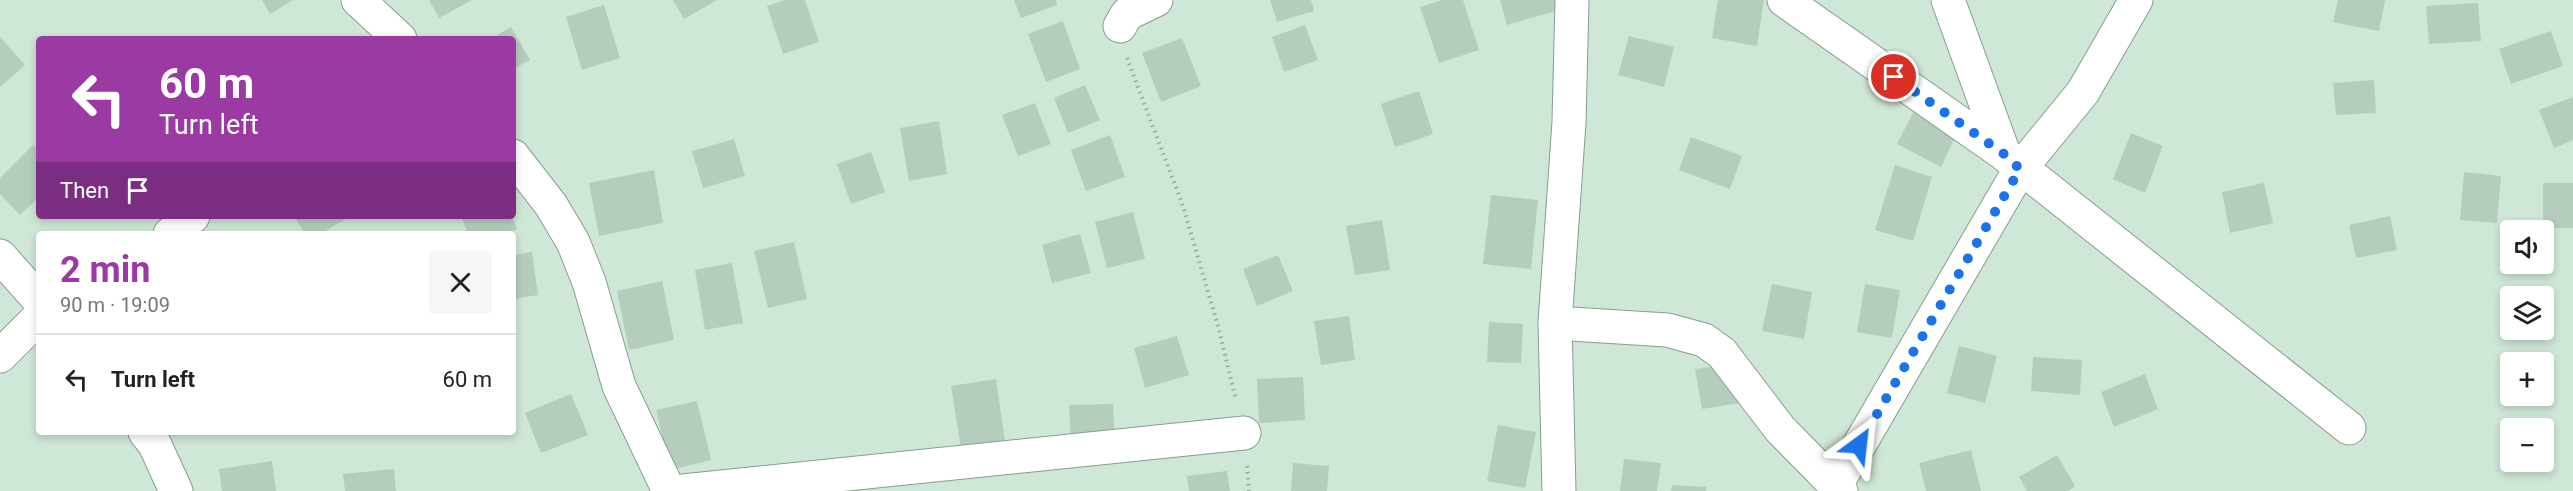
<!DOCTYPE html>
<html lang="en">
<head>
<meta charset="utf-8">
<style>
	:root { --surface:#fff; --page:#f6f6f6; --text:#222; --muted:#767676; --line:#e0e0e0; --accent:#9a3aa2 }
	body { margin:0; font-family:Roboto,sans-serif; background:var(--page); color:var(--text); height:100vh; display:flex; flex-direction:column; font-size:22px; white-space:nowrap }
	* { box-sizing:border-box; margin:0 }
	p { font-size:20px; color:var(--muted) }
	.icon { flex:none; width:33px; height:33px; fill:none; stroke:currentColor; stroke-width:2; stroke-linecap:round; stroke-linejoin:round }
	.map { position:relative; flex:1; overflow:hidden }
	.side { position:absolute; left:36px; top:231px; width:480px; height:204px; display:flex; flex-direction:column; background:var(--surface); border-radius:6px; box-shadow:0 3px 9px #0003 }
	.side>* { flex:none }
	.top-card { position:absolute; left:36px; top:36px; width:480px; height:183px; border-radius:6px; box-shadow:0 3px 9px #0003; background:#9a3aa2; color:#fff; overflow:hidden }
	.buttons { position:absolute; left:2500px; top:220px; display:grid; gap:12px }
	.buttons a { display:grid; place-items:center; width:54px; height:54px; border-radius:6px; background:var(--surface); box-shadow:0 3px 9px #0003; font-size:30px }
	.pin { position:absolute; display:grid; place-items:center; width:51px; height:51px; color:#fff; margin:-26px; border:3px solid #fff; border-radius:50%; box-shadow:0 2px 6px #0007 }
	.me { position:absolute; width:66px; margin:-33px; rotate:30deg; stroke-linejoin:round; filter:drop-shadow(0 0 4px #0008) }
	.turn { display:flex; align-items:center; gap:21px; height:126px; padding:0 24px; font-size:27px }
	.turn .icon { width:78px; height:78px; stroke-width:2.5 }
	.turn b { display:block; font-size:42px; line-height:51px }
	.then { display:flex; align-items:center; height:57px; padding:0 24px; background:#0003; gap:12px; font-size:22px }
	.round { display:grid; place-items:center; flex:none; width:63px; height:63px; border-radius:6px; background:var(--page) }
	.summary { display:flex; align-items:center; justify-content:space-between; height:102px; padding:0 24px }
	h1 { font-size:36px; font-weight:700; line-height:45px; color:var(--accent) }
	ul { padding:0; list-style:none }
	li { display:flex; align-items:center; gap:18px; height:90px; padding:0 24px; border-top:2px solid var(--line) }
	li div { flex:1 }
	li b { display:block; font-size:22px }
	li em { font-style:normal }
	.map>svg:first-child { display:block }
	.building { fill:#b5cdbd }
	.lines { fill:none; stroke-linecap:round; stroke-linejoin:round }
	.minor-casing { stroke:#879e8e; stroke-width:35 }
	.path { stroke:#97aa9c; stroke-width:4; stroke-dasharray:1.5 4.5; stroke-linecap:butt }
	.minor { stroke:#fff; stroke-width:33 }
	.route { stroke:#1a73e8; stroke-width:10; stroke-dasharray:0 18 }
</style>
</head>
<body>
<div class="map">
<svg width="2573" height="491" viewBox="0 0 2573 491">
	<rect width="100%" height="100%" fill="#cfe7d6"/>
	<path class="building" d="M262,0H293L270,14Z
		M429,0H472L439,18Z
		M673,0H717L684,19Z
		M785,0H805L819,42L783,54L767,6Z
		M1014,0H1056L1057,5L1021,18Z
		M1270,0H1311L1314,11L1277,22Z
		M1442,0H1463L1479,50L1439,63L1420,7Z
		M1500,0H1557L1559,10L1507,25Z
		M1718,0H1764L1757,46L1712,38Z
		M2338,0H2385L2379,31L2333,22Z
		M2478,3L2481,41L2429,44L2426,6Z
		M604,5L620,58L582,70L566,17Z
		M1063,21L1080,69L1046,82L1028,34Z
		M1305,25L1318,60L1284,72L1272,37Z
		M511,27L530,60L513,69V39H491Z
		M2551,31L2563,66L2511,84L2499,49Z
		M1629,36L1674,47L1664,87L1618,75Z
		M0,37L25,65L0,87Z
		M1182,38L1201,86L1161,102L1142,53Z
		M2374,80L2376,113L2336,115L2333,83Z
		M1085,85L1100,120L1068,133L1054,98Z
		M1419,91L1433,134L1395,147L1381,104Z
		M2573,97V140L2554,148L2539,110Z
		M1035,103L1051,144L1018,156L1002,115Z
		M1914,111L1957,133L1941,167L1897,144Z
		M939,121L947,174L909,181L900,128Z
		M2131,133L2163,146L2145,193L2113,179Z
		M1110,135L1125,177L1086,191L1071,150Z
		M1691,137L1742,156L1730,189L1679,170Z
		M734,139L745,176L703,188L692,151Z
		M33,145L39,151V197L20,215L0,194V178Z
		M871,152L885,192L851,204L837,164Z
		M1895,165L1932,177L1913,241L1875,230Z
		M654,170L663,223L599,236L589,183Z
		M2464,172L2501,176L2497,223L2460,220Z
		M2264,183L2273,223L2230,233L2222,192Z
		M2543,183H2573V228H2543Z
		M1491,195L1538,200L1531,269L1483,264Z
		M1133,212L1145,259L1107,268L1095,222Z
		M294,216H351L320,234H305Z
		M461,216H512L517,229L504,234H468Z
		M2390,216L2397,250L2356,258L2349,225Z
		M1382,220L1390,270L1355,275L1346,226Z
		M1080,234L1091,273L1052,283L1042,245Z
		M794,242L807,299L768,308L754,251Z
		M532,252L538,295L513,299V255Z
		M1278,255L1293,291L1257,306L1243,269Z
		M732,263L743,323L705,330L695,270Z
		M662,281L674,340L629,350L617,291Z
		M1772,284L1812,292L1804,339L1762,331Z
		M1865,284L1900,290L1892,338L1857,332Z
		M1349,316L1355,360L1321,365L1314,321Z
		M1489,322L1523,324L1521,363L1487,362Z
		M1177,336L1189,375L1145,388L1134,348Z
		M1959,346L1997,356L1985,403L1947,393Z
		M2033,357L2082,360L2080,395L2031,391Z
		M1734,363L1740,403L1702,409L1695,369Z
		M2145,374L2158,409L2114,427L2101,392Z
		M1303,377L1305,420L1259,423L1257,379Z
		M996,379L1006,448L962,455L951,386Z
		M571,394L588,435L541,453L525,413Z
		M697,401L711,460L670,470L656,410Z
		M1113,404L1115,441L1071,443L1069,405Z
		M1498,425L1536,432L1525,488L1487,481Z
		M1971,450L1981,491H1926L1919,463Z
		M2057,455L2075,486L2068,491H2027L2019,477Z
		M1624,459L1661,463L1657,491H1620Z
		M272,461L276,491H222L219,469Z
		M1293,463L1329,466L1327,491H1291Z
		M394,469L396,491H345L343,474Z
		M1227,471L1230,491H1189L1187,476Z
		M1672,485L1706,487V491H1671Z"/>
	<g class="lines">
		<g class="minor-casing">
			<path id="minor" d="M358,0L400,39
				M1784,0L2004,154L2349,428
				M1948,0L2004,154
				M1120,26L1127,14L1156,0
				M513,156L551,205L573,242L589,282L619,386L669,491
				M170,234L193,216
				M0,256L39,300
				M1555,323L1667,330L1704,340L1722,353L1780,429L1841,491
				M0,356L39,317
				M145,432L155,445L176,491
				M1836,485L2020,169L2083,92L2136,0
				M683,491L1244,433
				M1559,491L1555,323L1569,122L1572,0"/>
		</g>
		<path class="path" d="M1127,58L1183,206L1218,326L1236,400
			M1247,466L1249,491"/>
		<use href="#minor" class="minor"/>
	</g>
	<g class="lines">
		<path class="route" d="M1859,445L2020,169L2004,154L1894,77"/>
	</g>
</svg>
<div class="buttons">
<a><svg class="icon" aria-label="sound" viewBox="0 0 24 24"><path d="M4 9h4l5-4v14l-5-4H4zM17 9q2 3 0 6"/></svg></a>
<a><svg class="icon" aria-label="layers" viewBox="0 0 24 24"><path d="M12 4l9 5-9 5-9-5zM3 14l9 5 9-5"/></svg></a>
<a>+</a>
<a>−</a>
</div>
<div class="pin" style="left:1894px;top:77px;background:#d93025"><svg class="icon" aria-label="arrive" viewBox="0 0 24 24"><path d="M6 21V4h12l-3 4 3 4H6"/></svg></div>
<svg class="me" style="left:1859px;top:445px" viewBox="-20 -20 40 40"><path d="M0-17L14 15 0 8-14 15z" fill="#1a73e8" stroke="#fff" stroke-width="4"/></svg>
<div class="top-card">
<div class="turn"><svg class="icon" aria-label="left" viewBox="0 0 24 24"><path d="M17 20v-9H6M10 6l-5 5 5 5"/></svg><div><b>60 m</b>Turn left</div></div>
<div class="then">Then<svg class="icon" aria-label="arrive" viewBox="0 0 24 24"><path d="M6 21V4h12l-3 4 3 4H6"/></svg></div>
</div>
<section class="side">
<div class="summary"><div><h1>2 min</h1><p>90 m · 19:09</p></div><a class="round"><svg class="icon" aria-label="close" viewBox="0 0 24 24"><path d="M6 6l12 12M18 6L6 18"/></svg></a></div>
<ul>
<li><svg class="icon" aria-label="left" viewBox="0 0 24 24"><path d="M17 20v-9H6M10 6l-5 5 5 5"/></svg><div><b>Turn left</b></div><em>60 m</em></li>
</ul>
</section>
</div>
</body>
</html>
